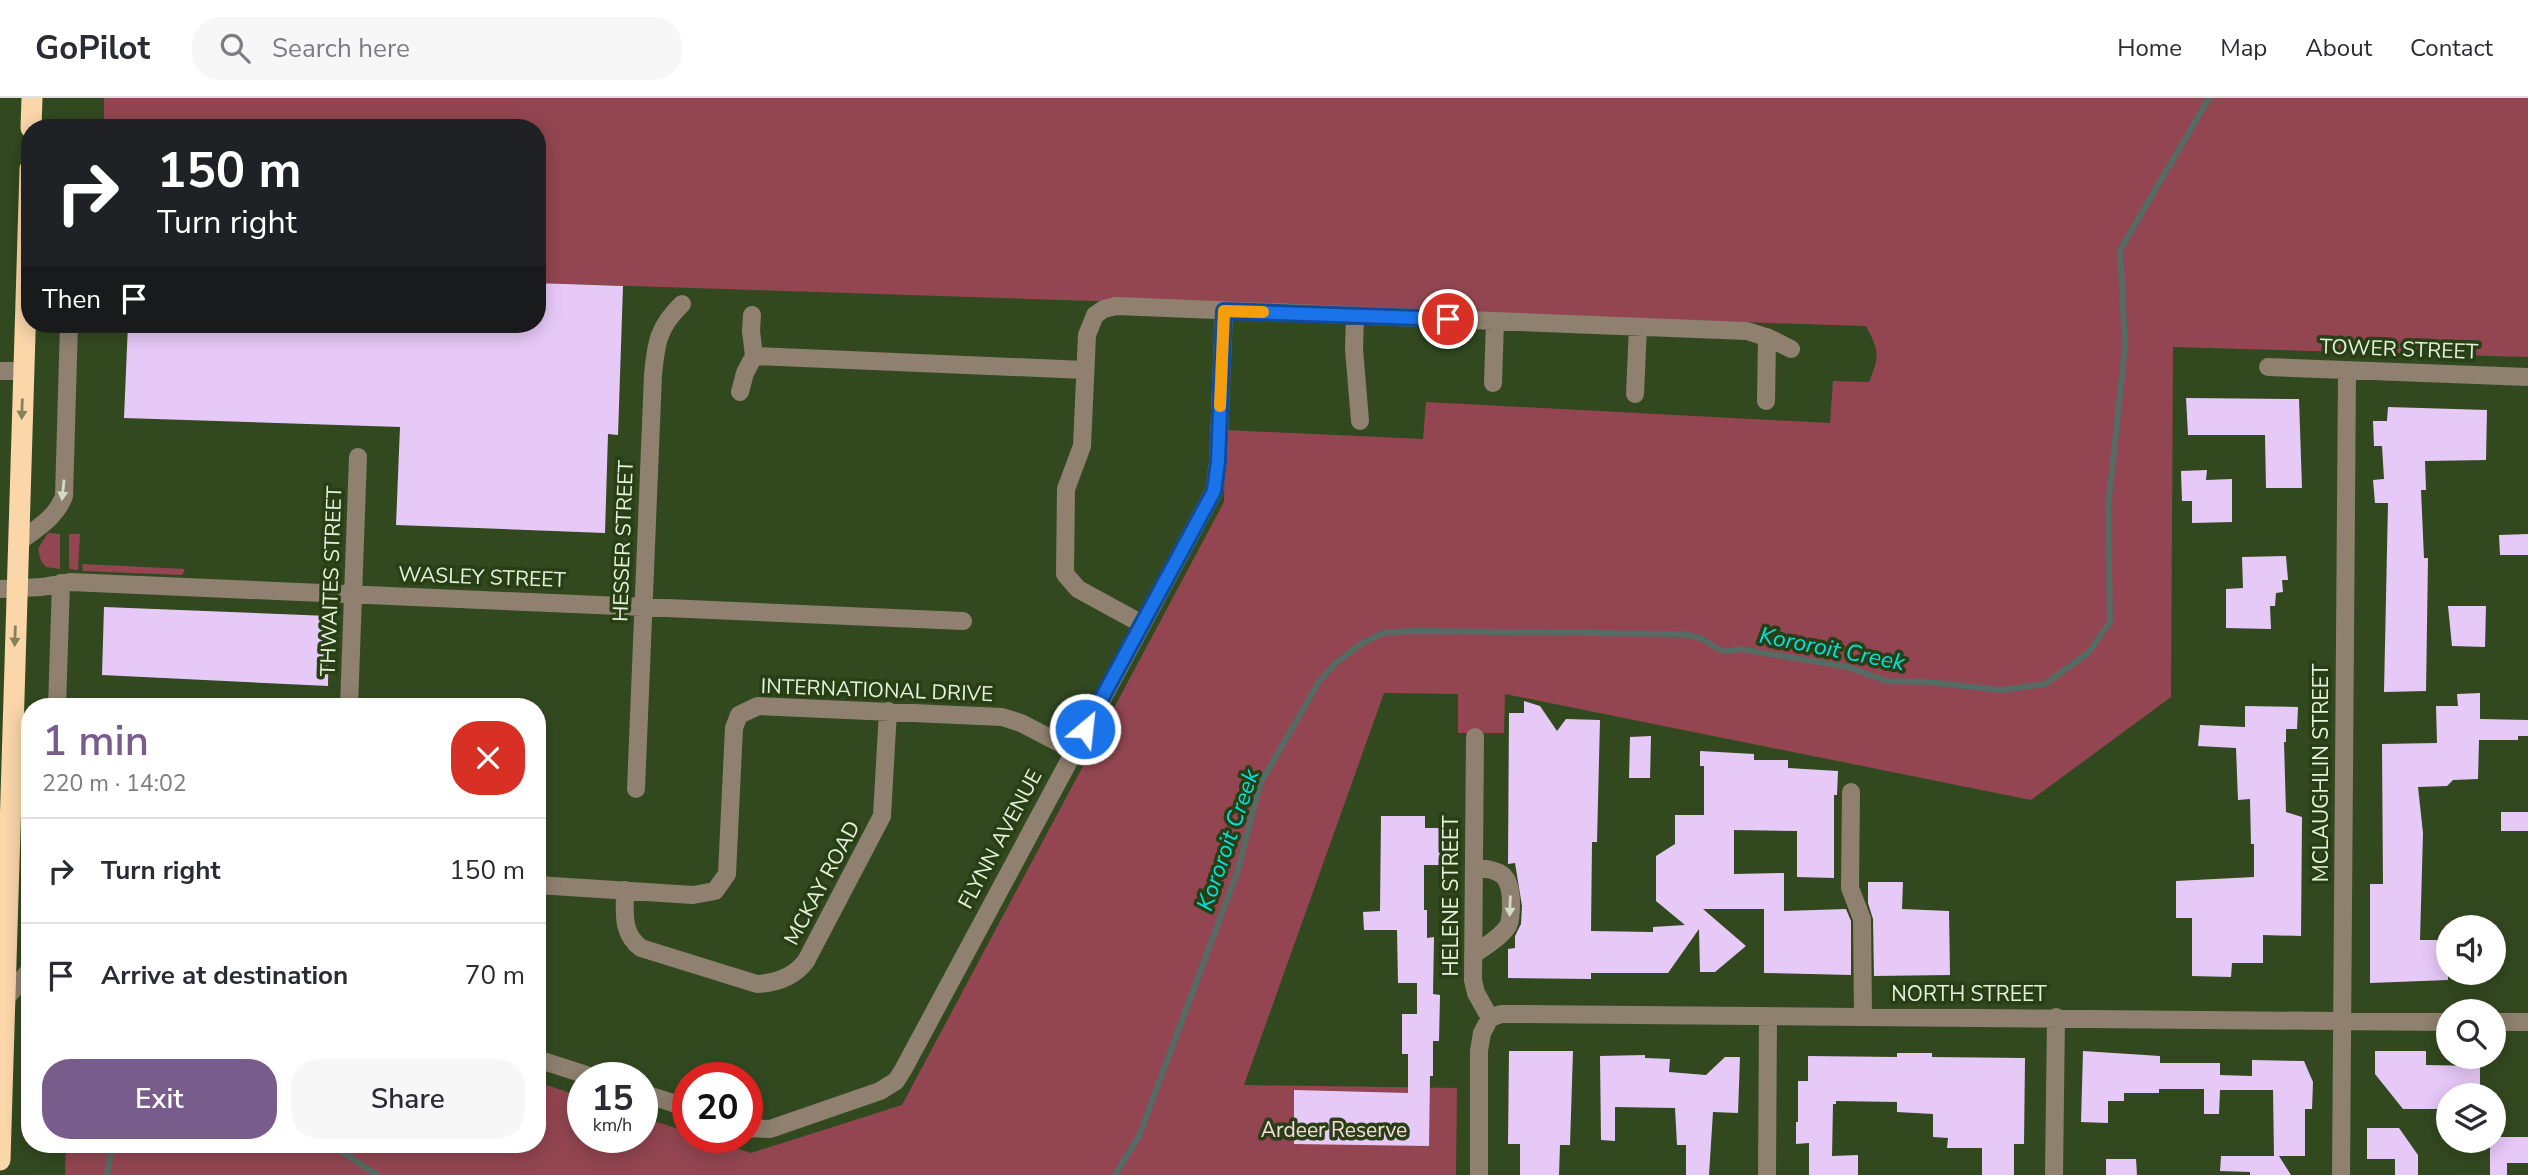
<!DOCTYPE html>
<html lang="en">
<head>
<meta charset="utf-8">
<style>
	:root { --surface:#fff; --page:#f7f7f7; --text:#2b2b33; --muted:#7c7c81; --line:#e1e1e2; --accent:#785d8c }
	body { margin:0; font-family:"Nunito Sans",sans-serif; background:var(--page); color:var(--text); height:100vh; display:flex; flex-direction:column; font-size:26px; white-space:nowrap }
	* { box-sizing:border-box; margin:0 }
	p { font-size:23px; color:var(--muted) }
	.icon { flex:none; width:38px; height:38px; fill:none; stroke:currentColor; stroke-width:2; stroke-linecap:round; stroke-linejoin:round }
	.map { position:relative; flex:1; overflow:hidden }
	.drawer { position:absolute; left:21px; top:600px; width:525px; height:455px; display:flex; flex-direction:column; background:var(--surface); border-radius:28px; box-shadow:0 4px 18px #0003 }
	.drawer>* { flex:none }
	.top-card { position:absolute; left:21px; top:21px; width:525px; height:214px; border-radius:28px; box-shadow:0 4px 18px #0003; background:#202124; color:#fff; overflow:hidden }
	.controls { position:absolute; left:2436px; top:817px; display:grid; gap:14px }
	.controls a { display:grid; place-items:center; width:70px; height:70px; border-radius:50%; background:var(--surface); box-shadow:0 4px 18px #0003; font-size:35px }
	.speed { position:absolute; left:567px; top:964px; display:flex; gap:14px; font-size:35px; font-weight:700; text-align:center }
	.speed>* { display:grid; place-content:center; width:91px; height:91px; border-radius:50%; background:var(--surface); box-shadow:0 4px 18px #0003; line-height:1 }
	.speed small { font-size:18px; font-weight:400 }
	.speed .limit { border:10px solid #d22; background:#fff; color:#111 }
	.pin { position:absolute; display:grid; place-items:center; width:60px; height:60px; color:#fff; margin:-30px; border:4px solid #fff; border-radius:50%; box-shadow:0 2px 7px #0007 }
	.me { position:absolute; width:77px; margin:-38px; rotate:28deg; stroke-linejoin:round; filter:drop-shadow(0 0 5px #0008) }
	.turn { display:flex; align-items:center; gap:24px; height:147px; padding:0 21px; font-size:32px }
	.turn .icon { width:91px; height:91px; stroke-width:2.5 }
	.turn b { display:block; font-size:49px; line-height:60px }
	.then { display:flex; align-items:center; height:66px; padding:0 21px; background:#0003; gap:14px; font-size:26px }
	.round { display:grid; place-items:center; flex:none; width:74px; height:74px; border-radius:28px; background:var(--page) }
	.overview { display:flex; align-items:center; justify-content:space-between; height:119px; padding:0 21px }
	h1 { font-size:42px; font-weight:600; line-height:52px; color:var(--accent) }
	.action { display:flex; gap:14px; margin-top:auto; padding:14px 21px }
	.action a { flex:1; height:80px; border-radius:28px; background:var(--accent); color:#fff; font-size:28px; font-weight:600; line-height:80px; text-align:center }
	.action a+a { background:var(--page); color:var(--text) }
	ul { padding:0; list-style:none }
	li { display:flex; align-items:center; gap:21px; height:105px; padding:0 21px; border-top:2px solid var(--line) }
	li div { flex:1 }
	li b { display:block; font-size:26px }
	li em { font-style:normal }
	header { display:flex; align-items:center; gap:42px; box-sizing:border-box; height:98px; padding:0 35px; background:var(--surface); border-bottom:2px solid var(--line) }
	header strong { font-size:33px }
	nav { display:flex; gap:38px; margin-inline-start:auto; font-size:24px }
	.search { width:490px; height:63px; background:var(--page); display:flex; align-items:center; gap:18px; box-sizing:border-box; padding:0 24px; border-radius:28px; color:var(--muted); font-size:26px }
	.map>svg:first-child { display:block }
	.green { fill:#934651 }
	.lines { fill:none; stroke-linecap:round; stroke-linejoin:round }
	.stream { stroke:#566b63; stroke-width:6 }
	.building { fill:#e7c9f8 }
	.minor { stroke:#8f806f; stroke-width:18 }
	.highway { stroke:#fad6a9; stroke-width:21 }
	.oneway { fill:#868258 }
	.oneway2 { fill:#d2dbc5 }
	.route-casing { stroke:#114b97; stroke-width:18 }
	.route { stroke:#1a73e8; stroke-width:12 }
	.slow { stroke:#f59e0b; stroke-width:12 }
	.labels { text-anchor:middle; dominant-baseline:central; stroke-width:7; stroke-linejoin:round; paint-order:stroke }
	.street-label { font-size:21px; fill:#e3f2da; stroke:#283e15 }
	.park-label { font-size:21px; fill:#fadbdd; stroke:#283e15 }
	.water-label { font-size:23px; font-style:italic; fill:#00e2df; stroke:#283e15 }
</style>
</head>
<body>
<header>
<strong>GoPilot</strong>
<div class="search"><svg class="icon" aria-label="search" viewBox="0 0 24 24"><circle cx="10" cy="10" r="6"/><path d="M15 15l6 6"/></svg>Search here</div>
<nav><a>Home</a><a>Map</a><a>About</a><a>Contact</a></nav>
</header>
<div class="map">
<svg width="2528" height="1077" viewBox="0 0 2528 1077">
	<rect width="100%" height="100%" fill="#324920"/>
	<path class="green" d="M104,0H2528V259L2173,249L2171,599L2031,702L1505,596L1504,635H1458V596L1384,595L1244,987L1457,990L1456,1077H65L66,1047L537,1046V984L583,999V1040H642V1019L688,1034V1040H705L751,1055L902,1007L1224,404L1225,332L1423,341L1426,304L1830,325L1833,283L1869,284C1880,257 1879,253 1866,228L537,185V30H104Z
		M48,435L60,436V471L46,469L41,463L38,451Z
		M69,436H80L78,471L76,472L70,471L69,467Z
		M82,466H83L185,471L182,477L83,473Z"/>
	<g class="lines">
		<path class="stream" d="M330,1046L377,1077
			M107,1077L112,1046
			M1115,1077L1139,1038L1238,772L1260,686L1320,582L1337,564L1361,546L1383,535L1415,533L1673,536C1683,536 1693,537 1702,541C1720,551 1718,556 1740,551L1848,569L1886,583L1926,584L2002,592L2045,586L2088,555L2110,524L2108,410L2125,248L2120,152L2209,0"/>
	</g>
	<path class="building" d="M537,185L623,188L618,337L608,336L605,435L396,427L400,329L124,320L128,226H537Z
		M2186,300L2299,301L2302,390H2266L2265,337H2188Z
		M2388,309L2487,312L2486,362L2425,363L2426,392H2421L2424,460H2428L2426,593L2384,594L2388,405H2375L2373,382L2384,381L2382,348H2374L2373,323H2387Z
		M2207,372L2206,382L2232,381V424L2192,425V403H2182L2181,373Z
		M2528,436V457H2500L2499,437Z
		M2286,458L2288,482H2282L2283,494L2276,495L2275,508H2270L2271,531L2226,530V491L2243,490L2242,459Z
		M2448,508H2486L2485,549L2452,548Z
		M104,509L329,518L328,588L102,577Z
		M2480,595V621L2528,622V638H2518V642H2479L2478,681L2453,682L2447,688L2418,689L2423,735L2420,842H2448V882L2370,885V786H2383L2382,646L2437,645L2436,608H2458L2457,596Z
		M1524,603L1540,608L1557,633L1566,621L1600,622L1597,744H1592L1591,833L1653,834V829L1685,827L1656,803V758L1675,746V717H1704V668H1700V653L1754,656V662H1788V670L1838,673L1837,697H1834V780L1797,779V733L1734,732V776L1784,775V813L1846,811L1851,823V877L1764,875V811H1703L1746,848L1715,874H1700L1699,831L1668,875H1591V881L1508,880V851L1515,850V838L1521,826L1522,808L1515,765L1508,766L1509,615H1524Z
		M2245,608L2298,609L2297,631H2286V644H2284L2286,714L2302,719L2301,838L2263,837V865H2232L2231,879L2192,878V820H2176V783L2254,779V746H2251L2250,701L2238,702L2236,650L2198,648L2200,627L2245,629Z
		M1651,638L1650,680H1629L1630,639Z
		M2501,714H2528V733H2501Z
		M1381,718H1425V730H1452V767H1424V812H1427V840L1434,839L1433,896L1440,897L1439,943H1433V978H1430L1429,1048L1294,1046V992L1408,995V956H1402V916H1417V885H1398L1397,832H1364L1363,814L1380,813Z
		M1868,784H1903L1902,811L1949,813L1950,877L1874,878L1873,821L1868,805Z
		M1509,953H1573L1570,1047H1560L1559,1077H1520V1046H1508Z
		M2083,953L2160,958V965H2220V977L2252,978V962L2304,963L2313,984L2312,1011H2305V1058H2274L2273,992H2220L2219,1016H2204V991H2159V995H2124V1003H2108V1025L2081,1024Z
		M2375,953H2426V967L2480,968V998H2448V1011H2403L2375,976Z
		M1897,955H1932V959L2025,960L2024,1046H2014V1077H1982V1050H1947L1948,1040L1933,1039V1016L1897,1014V1004L1836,1003V1006H1833L1832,1058L1858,1057V1077H1809V1045L1796,1046V1024H1798V983H1808V958L1897,959Z
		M1645,957V960L1670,961L1669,974L1706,977L1725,959H1740L1738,1015L1713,1014L1709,1077H1686V1047H1677L1675,1010L1615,1009V1043L1601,1042L1600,958Z
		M2367,1030H2399L2418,1057V1077H2395V1061H2367Z
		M2494,1039H2528V1065H2507V1077H2490V1043H2494Z
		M2221,1058H2279L2291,1077H2250V1074L2220,1073Z
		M2106,1061H2136L2137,1077H2106Z"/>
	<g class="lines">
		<path class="minor" d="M1355,218L1354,251L1360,323
			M754,258L1084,272
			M2268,269L2528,279
			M0,273H23
			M1493,285L1495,223
			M740,294L745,275L754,258L751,233L752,217
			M1635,296L1638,229
			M1766,303L1767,239
			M19,444C37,430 56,420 64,398L69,226
			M0,491L42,489L70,484L963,523
			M1142,526L1078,491L1065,476L1066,391L1082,348L1087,237L1095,217L1104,211L1116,208L1747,233L1769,240L1791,251
			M57,609L61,485
			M349,609L358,359
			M1475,639L1473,882L1476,895L1490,920L1482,935L1479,953V1077
			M636,691L653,277C656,245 658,229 682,206
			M1851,694L1850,790L1862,821L1863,919
			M537,787L693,797L715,793L727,776L734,630L739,617L758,608L1002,619L1021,625L1073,652
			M625,792C625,814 621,835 641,850L757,886C776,885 794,879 806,863L882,718L888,613
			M1473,857C1484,849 1500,840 1508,828C1511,822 1511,812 1511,806C1511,777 1502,771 1474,770
			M5,901L30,872
			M1490,920L1501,916H1515L2448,924
			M2494,924H2528
			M537,961L596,980
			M642,995L688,1010
			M747,1030L770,1031L880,993L896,983L903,972L1214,393L1218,364L1224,213
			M1767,1077L1768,918
			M2054,1077L2056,919
			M2341,1077L2347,273"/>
		<path class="highway" d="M31,30L32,0
			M0,1062L30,71"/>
	</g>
	<defs><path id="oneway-solid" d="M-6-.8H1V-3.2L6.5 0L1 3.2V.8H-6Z" transform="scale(1.75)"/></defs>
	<g class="oneway">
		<use href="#oneway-solid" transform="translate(22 311) rotate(92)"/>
		<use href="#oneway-solid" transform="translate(15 538) rotate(92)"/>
	</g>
	<g class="oneway2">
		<use href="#oneway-solid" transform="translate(63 392) rotate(96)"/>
		<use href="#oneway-solid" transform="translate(1510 808) rotate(92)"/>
	</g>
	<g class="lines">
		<g class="route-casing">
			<path id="route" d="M1085,631L1214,393L1218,364L1224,213L1448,221"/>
		</g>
		<use href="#route" class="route"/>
		<path class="slow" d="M1220,308L1224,213L1263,214"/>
	</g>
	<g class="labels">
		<g class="street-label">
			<text transform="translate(2399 251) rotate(2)">TOWER STREET</text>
			<text transform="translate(623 443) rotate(-88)">HESSER STREET</text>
			<text transform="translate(482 479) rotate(2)">WASLEY STREET</text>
			<text transform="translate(331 483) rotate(-88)">THWAITES STREET</text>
			<text transform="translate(877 592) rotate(2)">INTERNATIONAL DRIVE</text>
			<text transform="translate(2321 675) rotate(-90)">MCLAUGHLIN STREET</text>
			<text transform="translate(1000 741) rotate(-62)">FLYNN AVENUE</text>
			<text transform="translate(822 785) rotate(-62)">MCKAY ROAD</text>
			<text transform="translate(1451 798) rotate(-90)">HELENE STREET</text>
			<text x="1969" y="896">NORTH STREET</text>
		</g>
		<g class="park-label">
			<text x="1334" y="1032">Ardeer Reserve</text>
		</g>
		<g class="water-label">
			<text transform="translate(1832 551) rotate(11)">Kororoit Creek</text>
			<text transform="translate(1228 742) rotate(-71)">Kororoit Creek</text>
		</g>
	</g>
</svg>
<div class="controls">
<a><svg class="icon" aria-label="sound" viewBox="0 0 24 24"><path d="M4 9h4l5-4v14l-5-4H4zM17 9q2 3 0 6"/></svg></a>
<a><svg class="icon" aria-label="search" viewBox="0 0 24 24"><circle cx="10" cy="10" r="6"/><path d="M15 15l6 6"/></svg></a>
<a><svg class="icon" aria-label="layers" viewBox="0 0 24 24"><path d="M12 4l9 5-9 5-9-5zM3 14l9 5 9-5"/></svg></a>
</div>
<div class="speed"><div>15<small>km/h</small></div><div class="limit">20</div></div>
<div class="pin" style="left:1448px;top:221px;background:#d93025"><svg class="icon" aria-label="arrive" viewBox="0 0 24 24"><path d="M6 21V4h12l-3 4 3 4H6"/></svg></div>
<svg class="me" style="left:1085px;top:631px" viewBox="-20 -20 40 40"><circle r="17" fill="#1a73e8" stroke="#fff" stroke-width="3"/><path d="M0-11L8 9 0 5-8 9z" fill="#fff"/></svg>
<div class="top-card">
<div class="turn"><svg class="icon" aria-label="right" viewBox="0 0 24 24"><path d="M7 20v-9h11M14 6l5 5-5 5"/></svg><div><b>150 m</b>Turn right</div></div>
<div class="then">Then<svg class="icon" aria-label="arrive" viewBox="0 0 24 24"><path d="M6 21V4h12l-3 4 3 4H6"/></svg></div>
</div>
<section class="drawer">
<div class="overview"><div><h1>1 min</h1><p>220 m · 14:02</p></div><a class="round" style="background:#d93025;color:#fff"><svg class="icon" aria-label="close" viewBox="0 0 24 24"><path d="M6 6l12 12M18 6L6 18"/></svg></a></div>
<ul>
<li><svg class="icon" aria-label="right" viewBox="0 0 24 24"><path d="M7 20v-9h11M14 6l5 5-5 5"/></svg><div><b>Turn right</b></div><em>150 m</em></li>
<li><svg class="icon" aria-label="arrive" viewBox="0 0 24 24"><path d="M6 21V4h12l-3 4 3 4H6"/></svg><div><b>Arrive at destination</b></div><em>70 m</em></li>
</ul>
<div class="action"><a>Exit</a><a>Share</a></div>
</section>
</div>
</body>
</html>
